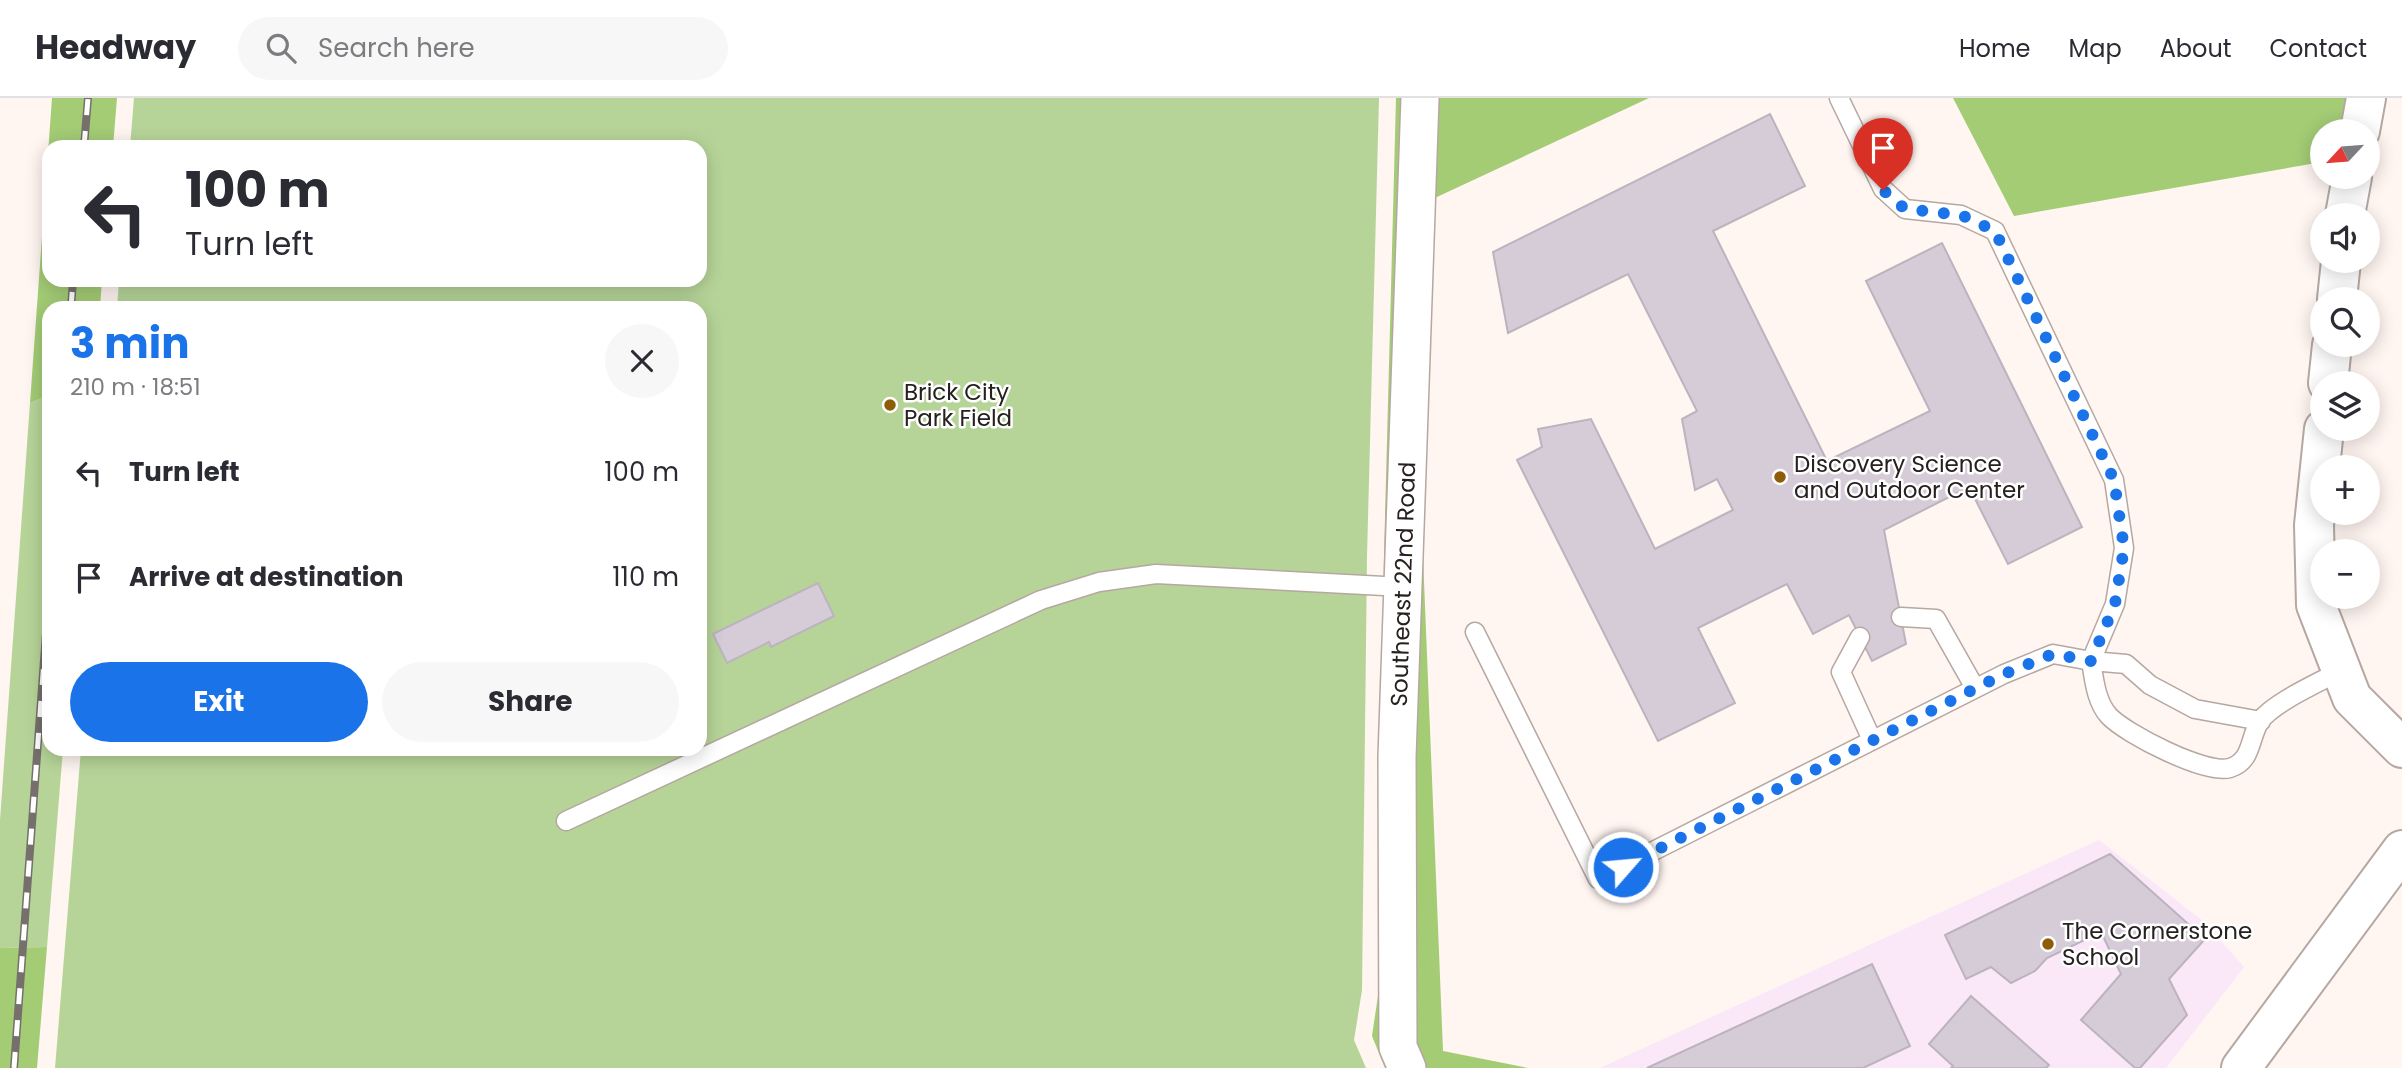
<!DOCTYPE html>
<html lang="en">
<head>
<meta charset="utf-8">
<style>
	:root { --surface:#fff; --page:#f7f7f7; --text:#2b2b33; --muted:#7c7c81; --line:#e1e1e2; --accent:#1a73e8 }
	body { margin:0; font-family:Poppins,sans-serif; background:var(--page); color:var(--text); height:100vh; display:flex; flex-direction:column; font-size:26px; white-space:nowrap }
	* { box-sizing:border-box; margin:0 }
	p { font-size:23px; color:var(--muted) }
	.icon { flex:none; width:38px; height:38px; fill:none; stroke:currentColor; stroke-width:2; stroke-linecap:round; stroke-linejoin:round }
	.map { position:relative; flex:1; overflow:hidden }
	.drawer { position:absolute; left:42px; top:203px; width:665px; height:455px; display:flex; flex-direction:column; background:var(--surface); border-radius:21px; box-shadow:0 4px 18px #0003 }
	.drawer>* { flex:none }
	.hud { position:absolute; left:42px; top:42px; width:665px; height:147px; border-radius:21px; box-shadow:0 4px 18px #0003; background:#fff; color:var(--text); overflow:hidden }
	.needle { width:46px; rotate:244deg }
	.controls { position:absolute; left:2310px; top:21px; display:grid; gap:14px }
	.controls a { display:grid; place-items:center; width:70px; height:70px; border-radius:50%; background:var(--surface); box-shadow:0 4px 18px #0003; font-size:35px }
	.pin { position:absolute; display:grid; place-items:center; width:60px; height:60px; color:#fff; margin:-72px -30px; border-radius:50% 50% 50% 0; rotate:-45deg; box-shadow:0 0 7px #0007 }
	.pin .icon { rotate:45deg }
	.me { position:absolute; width:77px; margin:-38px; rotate:63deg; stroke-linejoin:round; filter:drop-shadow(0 0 5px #0008) }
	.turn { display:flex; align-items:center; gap:24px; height:147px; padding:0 28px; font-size:32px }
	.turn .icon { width:91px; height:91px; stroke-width:2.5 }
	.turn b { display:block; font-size:49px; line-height:60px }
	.round { display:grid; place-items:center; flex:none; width:74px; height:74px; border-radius:37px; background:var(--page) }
	.head { display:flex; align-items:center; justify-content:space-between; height:119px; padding:0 28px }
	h1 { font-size:42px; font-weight:700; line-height:52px; color:var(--accent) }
	.primary-button { display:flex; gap:14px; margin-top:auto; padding:14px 28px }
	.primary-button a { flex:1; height:80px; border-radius:42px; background:var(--accent); color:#fff; font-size:28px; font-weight:700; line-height:80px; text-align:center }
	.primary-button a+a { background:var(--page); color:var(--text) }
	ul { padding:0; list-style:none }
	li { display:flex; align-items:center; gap:21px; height:105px; padding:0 28px }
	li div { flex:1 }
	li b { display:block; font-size:26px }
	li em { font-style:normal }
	header { display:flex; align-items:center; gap:42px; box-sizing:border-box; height:98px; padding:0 35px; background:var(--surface); border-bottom:2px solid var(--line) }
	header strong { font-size:33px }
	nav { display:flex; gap:38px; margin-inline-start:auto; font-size:24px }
	.search { width:490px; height:63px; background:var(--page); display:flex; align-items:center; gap:18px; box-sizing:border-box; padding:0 24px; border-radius:38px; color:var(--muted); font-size:26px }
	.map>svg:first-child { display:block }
	.education { fill:#fae7f7 }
	.green { fill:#b6d498 }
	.forest { fill:#a3cc75 }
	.building { fill:#d6ccd8; stroke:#bcb3be; stroke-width:2 }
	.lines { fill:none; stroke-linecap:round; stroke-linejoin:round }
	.lane-casing { stroke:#b6a7a1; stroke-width:21 }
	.street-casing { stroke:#b6a7a1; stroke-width:40 }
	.secondary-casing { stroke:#b6a7a1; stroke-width:42 }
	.lane { stroke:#fff; stroke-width:18 }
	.street { stroke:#fff; stroke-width:37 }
	.secondary { stroke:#fff; stroke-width:38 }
	.rail-casing { stroke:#766f6c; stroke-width:8 }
	.rail { stroke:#fff; stroke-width:5; stroke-dasharray:16; stroke-linecap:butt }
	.route { stroke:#1a73e8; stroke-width:12; stroke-dasharray:0 21.6 }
	.poi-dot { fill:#8d5e07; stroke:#fff; stroke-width:2.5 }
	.labels { text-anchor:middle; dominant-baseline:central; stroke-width:5; stroke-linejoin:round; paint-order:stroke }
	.poi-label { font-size:23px; fill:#26201e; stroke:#fff; text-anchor:start }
	.street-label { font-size:23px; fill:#26201e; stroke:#fff }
</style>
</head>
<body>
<header>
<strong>Headway</strong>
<div class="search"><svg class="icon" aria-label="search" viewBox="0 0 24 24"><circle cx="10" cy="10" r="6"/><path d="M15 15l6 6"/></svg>Search here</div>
<nav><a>Home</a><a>Map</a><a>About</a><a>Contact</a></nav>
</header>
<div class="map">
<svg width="2402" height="970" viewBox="0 0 2402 970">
	<rect width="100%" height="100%" fill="#fff5f1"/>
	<path class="education" d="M2099,742L2203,823L2244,869L2166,970H1600Z"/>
	<path class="green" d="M134,0H1379L1367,458L1362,892L1354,942L1366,970H55L81,651H700V210H117L119,182H700V49H130Z
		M49,297V651H63L47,849L0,850V722L30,305Z"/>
	<path class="forest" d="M52,0H117L113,49H49V182H102L100,210H49V297L30,305Z
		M1396,0H1649L1409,112L1443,953L1528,970H1385L1372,938L1379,891L1384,457Z
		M1953,0H2347L2341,33H2322V64L2014,118Z
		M47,849L37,970H0V850Z"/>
	<path class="building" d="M1770,16L1805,88L1713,133L1827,363L1930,313L1866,183L1942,145L2082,429L2008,466L1969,389L1884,432L1906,546L1872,563L1849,517L1813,536L1787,486L1698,530L1735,605L1658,643L1517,362L1542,349L1538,331L1591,321L1655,451L1733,412L1717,381L1695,392L1682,321L1697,313L1628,176L1508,235L1493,154Z
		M818,485L834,518L771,549L769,544L727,565L713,536Z
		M2110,756L2205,841L2169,881L2187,917L2140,970H2135L2081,922L2121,876L2101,834L2047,860L2035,873L2011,885L1991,869L1966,881L1945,837Z
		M1872,866L1910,948L1863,970H1647Z
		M1971,898L2049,967L2046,970H1951L1953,968L1929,946Z"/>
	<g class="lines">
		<g class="lane-casing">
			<path id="lane" d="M1901,519L1936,521L1975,590
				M1475,534L1598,781L2004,576L2053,556L2091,563L2115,506L2124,450L2114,382L1995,133L1961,117L1905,111L1883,91L1839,0
				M1860,539L1841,574L1872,642
				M2261,623L2195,611L2150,587L2126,566L2091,563C2094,581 2096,604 2109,618C2126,636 2206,677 2230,670C2253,663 2249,639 2260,623C2274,604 2320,584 2342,572
				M566,723L1041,502L1099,484L1156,476L1403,489"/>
		</g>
		<g class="street-casing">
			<path id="street" d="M1407,970L1398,949L1397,659L1420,0"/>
		</g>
		<g class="secondary-casing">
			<path id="secondary" d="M2360,33L2366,0
				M2345,117L2352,79
				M2337,201L2341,163
				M2328,285L2332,247
				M2324,331L2314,427L2316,507L2352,600L2402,650
				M2241,970L2402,752"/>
		</g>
		<use href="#lane" class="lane"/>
		<use href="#street" class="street"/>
		<use href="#secondary" class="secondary"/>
		<g class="rail-casing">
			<path id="rail" d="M84,49L88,0
				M71,210L73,182
				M14,970L49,494"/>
		</g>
		<use href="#rail" class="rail"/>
	</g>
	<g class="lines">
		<path class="route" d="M1623,769L2004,576L2053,556L2091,563L2115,506L2124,450L2114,382L1995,133L1961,117L1905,111L1883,92"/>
	</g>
	<g class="poi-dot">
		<circle cx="890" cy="307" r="7"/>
		<circle cx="1780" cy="379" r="7"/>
		<circle cx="2048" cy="846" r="7"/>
	</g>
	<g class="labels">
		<g class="poi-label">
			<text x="904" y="294">Brick City<tspan x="904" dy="26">Park Field</tspan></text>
			<text x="1794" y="366">Discovery Science<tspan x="1794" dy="26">and Outdoor Center</tspan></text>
			<text x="2062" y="833">The Cornerstone<tspan x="2062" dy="26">School</tspan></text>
		</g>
		<g class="street-label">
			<text transform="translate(1403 486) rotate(-88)">Southeast 22nd Road</text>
		</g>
	</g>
</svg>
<div class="controls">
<a><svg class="needle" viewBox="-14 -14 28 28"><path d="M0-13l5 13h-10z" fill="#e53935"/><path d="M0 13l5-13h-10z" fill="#7c7c81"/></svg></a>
<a><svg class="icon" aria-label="sound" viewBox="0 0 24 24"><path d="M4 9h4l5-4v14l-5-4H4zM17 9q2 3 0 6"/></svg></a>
<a><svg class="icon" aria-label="search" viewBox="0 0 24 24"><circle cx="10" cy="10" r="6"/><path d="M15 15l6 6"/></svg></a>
<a><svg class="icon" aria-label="layers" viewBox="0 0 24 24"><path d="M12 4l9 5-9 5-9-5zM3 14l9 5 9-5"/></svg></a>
<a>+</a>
<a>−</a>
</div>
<div class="pin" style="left:1883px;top:92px;background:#d93025"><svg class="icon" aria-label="arrive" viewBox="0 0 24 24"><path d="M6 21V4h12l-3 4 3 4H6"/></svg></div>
<svg class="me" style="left:1623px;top:769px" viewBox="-20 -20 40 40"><circle r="17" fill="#1a73e8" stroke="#fff" stroke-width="3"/><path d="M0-11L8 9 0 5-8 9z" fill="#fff"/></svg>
<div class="hud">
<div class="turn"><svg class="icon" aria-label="left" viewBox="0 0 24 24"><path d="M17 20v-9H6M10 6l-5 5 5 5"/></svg><div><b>100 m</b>Turn left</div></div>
</div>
<section class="drawer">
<div class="head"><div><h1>3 min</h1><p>210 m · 18:51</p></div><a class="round"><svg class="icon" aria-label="close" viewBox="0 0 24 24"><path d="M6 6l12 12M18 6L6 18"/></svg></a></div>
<ul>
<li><svg class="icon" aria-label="left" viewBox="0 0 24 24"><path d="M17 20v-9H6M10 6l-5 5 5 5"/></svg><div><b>Turn left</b></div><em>100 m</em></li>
<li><svg class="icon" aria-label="arrive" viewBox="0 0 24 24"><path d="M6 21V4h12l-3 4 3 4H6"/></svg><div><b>Arrive at destination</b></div><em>110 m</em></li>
</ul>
<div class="primary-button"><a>Exit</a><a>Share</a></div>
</section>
</div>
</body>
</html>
